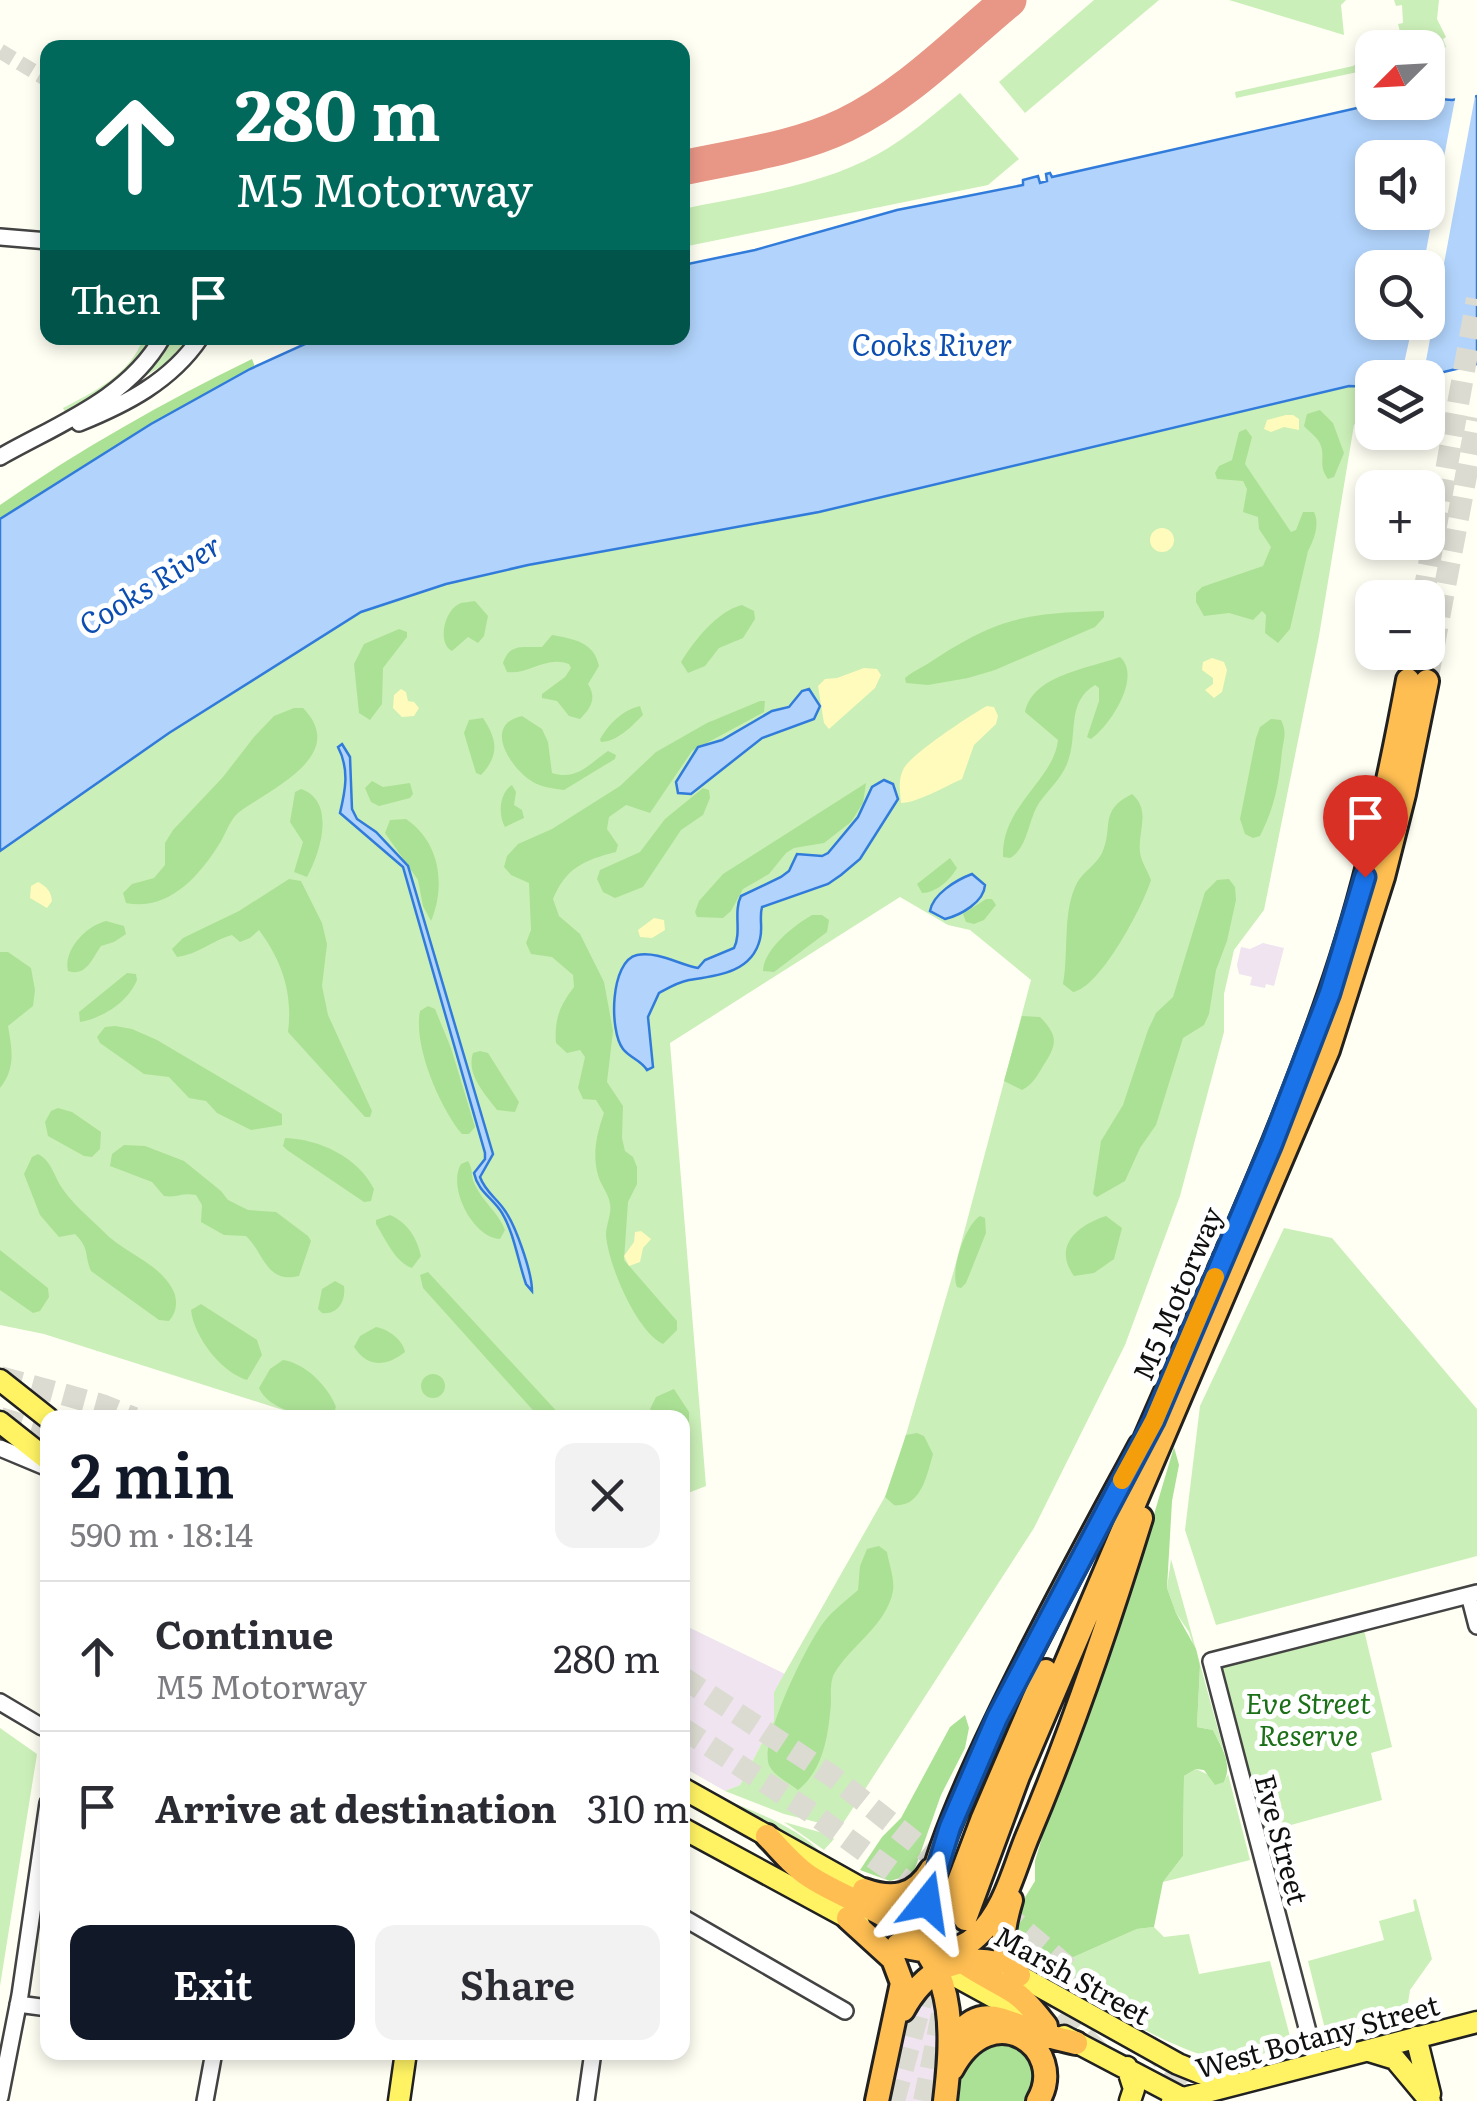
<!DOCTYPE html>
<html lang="en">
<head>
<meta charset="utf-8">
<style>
	:root { --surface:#fff; --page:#f2f2f3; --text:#2b2b33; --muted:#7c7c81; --line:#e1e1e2; --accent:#111827 }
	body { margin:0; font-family:Literata,serif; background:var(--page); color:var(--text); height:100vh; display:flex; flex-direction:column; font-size:38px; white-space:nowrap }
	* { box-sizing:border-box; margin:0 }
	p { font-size:32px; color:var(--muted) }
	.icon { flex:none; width:55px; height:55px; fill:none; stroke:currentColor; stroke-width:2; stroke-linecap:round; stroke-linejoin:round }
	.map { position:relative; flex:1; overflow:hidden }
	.side { position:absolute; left:40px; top:1410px; width:650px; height:650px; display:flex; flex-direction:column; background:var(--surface); border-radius:20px; box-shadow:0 5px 15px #0003 }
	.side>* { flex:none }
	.hud { position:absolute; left:40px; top:40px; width:650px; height:305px; border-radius:20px; box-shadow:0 5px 15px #0003; background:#00695c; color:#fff; overflow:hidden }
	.needle { width:65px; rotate:246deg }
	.tools { position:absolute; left:1355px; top:30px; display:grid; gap:20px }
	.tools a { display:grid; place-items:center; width:90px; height:90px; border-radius:20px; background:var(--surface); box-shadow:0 5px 15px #0003; font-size:50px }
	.pin { position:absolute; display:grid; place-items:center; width:85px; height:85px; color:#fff; margin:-102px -42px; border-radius:50% 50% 50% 0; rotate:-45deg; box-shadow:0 0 10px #0007 }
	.pin .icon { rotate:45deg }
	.me { position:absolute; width:110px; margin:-55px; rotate:15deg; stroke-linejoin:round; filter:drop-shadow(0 0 8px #0008) }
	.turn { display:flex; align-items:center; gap:35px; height:210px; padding:0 30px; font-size:45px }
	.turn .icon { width:130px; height:130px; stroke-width:2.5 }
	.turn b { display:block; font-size:70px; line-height:85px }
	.then { display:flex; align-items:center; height:95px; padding:0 30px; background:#0003; gap:20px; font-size:38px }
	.round { display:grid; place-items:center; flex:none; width:105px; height:105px; border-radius:20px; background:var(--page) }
	.summary { display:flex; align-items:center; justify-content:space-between; height:170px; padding:0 30px }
	h1 { font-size:60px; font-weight:600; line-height:75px; color:var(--accent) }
	.action { display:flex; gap:20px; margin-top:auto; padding:20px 30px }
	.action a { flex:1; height:115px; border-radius:20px; background:var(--accent); color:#fff; font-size:40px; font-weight:600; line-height:115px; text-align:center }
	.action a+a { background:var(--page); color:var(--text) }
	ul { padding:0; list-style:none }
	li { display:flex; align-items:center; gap:30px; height:150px; padding:0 30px; border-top:2px solid var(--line) }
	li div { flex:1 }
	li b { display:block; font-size:38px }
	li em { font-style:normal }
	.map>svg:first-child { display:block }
	.industrial { fill:#efe4ef }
	.green { fill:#cbefb8 }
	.forest { fill:#abe195 }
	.sand { fill:#fffbbc }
	.water { fill:#b2d4fc; stroke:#317bdb; stroke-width:2.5; fill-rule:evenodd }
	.pier { fill:#fffff4 }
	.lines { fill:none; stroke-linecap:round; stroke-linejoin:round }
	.taxiway { stroke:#e89686; stroke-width:35 }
	.minor-tunnel { stroke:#dbdbd2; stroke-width:15; stroke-dasharray:15 8; stroke-linecap:butt }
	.highway-tunnel { stroke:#dbdbd2; stroke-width:22; stroke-dasharray:22 11; stroke-linecap:butt }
	.minor-casing { stroke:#434343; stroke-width:20 }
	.major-casing { stroke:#212121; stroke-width:25 }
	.highway-casing { stroke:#212121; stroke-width:28 }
	.minor { stroke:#fff; stroke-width:15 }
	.major { stroke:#fff364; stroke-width:20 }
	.highway { stroke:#ffbe52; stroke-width:22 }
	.route-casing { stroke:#114b97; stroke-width:25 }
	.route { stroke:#1a73e8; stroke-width:18 }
	.slow { stroke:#f59e0b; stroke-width:18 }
	.labels { text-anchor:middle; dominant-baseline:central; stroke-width:10; stroke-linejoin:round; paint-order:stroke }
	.street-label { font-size:28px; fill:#101010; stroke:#fff }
	.park-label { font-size:28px; font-style:italic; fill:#1c7018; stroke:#fff }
	.water-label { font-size:30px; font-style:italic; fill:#0b4db1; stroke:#fff }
</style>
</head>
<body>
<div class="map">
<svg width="1477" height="2101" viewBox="0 0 1477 2101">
	<rect width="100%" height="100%" fill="#fffff4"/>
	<path class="industrial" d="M1263,943L1284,948L1274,986L1266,984L1265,988L1250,985L1252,977L1239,974L1237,965L1241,947L1250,949Z
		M682,1624L785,1674L774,1692V1720L740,1785L725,1791L683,1767Z
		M930,1983L940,2003L938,2101H880L901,2026Z"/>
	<path class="green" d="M1094,0H1159L1025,113L999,82Z
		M1229,0H1346L1341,5L1344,35Z
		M1394,0H1439L1437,19L1446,37L1443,39L1446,47L1441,49L1436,39L1425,47H1404L1398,24L1403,23L1402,5L1396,6Z
		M1372,58V69L1236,98L1235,92L1353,66L1362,60Z
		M960,93L1019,159L988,185L683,247V209C748,195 818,187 878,154C908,137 933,115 960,93Z
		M143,338H153L118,381L65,412L63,408C94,392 132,373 143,338Z
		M170,339L182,345L168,362L126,388L152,364Z
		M1349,386L1372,387V406L1354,425L1319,636L1264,910L1234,950L1224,994V1032L1180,1196L1125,1345L1034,1528L840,1828L784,1814L725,1791L740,1785L774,1720V1692L891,1486L954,1270L1031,980L970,930L948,925L900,897L670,1043L706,1486L683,1495L682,1418L305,1417L44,1334L0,1325V851L169,733L361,612L446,584L528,565L819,512Z
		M1284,1228L1332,1238L1477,1409V1556L1216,1625L1185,1530L1200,1406Z
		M1171,1559L1224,1751L1213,1730L1197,1727L1200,1666L1189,1632L1176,1613L1167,1588Z
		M1363,1626L1392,1747L1371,1753L1382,1800L1262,1833L1221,1674L1224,1666Z
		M0,1728L37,1754L0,1986Z
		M1196,1769L1224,1782L1228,1774L1250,1860L1163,1882L1183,1856L1184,1776Z
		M722,1799C753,1810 806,1831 824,1857Z
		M784,1822L830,1835L834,1839L824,1850Z
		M1416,1899L1432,1959L1410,1990L1406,2016L1327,2037L1308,1961L1384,1940L1379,1921L1415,1911L1413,1900Z
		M1154,1927L1164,1937L1189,1934L1199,1974L1270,1961L1292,2044C1270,2051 1247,2061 1224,2059C1179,2057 1085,1995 1042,1971L1137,1929Z"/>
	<path class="forest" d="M252,359L255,367L151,424L0,519V505C80,449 164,402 252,359Z
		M1320,410L1333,423L1344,453L1334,477L1328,479C1318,465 1325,459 1321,446C1318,437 1310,433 1304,426L1307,414Z
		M1246,429L1252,437L1245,464L1291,532L1296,530L1303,512H1314C1320,524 1314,540 1308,551L1290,629L1278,643L1265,633L1266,615L1262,611L1253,620L1229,613L1204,616L1196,602V593L1202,587L1263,566L1271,547L1259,529L1258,517L1243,512L1247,489L1243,481L1217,479L1215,473L1219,466L1232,460L1239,432Z
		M475,601L488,616L484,636L478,643L468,637L452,651C437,643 444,611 459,604C462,602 472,602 475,601Z
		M742,605L754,611L755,619L743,638L719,648L705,666L688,673L681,662C694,641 717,611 742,605Z
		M1104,611V617L1095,627L995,670L968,678L928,685L906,683L905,678C913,671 923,667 932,661C997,618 1027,613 1104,611Z
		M399,629L407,632V637L383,668L382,704L370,720L359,713L354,664L364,644Z
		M552,635C574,639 594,642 599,666L588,684C597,698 591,708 580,719L569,716L557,701L542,698V694L565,677L571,668L569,664C546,655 529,675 507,672L503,663C510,642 524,648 542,647Z
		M1120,657C1142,676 1111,725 1091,739L1087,737L1099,701V688L1095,685C1065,703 1079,735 1067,764C1060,780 1049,789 1039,803C1028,820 1028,848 1010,858L1003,857C1001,806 1054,780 1058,740L1025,712C1033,675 1087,669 1120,657Z
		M760,701H765L764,712L692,751L650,813L626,805L609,817L607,829L618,845L616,852C584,860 566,868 553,899L559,916L580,934L604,982L613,1031L607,1082L623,1106L622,1138L625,1151L633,1157L637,1167V1184L628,1202L624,1260L677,1321V1330L663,1344C636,1331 608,1264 606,1235C606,1225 612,1213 610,1204C609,1194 600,1184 598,1175C592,1153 597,1133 604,1113L596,1100L583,1099L578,1088L585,1057L580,1050L567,1053L556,1043C554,1020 560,1005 574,987L573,975L552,957L531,954L526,943L531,930L529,883L511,875L504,867L507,856L518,844L552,829L620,786L656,752L707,723Z
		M640,706L643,715C632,726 617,742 601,742L600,739C609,724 622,710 640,706Z
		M294,708H303C350,756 269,789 238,813C229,821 225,836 218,846C197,879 167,911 126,903L123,893L132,884L154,878L165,865V843L173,830L223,777L254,737L274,716Z
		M522,716L542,729L548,742L552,773C577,781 589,764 608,751L616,755L615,759L564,790C555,789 541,787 533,782C512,770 481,725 522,716Z
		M483,718C497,739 500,755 481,775L476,773L464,733L469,720Z
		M1271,719L1281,720C1287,732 1284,738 1282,751C1279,783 1275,806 1260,836L1253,838L1245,834L1240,819L1256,738L1260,727Z
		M372,781L383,787L410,783L413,794L410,798L379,806L371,802L365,788Z
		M866,783L863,803L851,822L824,843L794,848L786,853L769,874L743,889L731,911L723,918L697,917L695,912L699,901L723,874Z
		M512,785L516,792L514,805L522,810L524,818L505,827C498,815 499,793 512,785Z
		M703,788L709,790L710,798L703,815L681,830L643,887L615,898L603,892L597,879L600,870L640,852L665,819Z
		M301,789C337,801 320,854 307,877L294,872L303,842L290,822L295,792Z
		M1132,794C1153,812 1135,835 1141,857C1143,864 1148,872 1151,880C1143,906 1100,988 1073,992L1063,984C1069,952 1062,912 1077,883C1083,872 1096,865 1102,853C1114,827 1098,811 1132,794Z
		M406,819C440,842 446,885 431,921L423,906L418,880L385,833L390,820Z
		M950,858L957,868C950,880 936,893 922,893L917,884Z
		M289,879L301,881L322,923L327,944L322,986L328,1015L372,1111L370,1117H365L288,1032C293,993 282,961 259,930L250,938L240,942L232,935C211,941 199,954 177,957L172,949L183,938L239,911Z
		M1229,879L1235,887L1236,900L1227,941L1216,970L1209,1014L1204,1025L1183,1038L1156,1125L1140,1148L1125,1181L1097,1197L1093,1194L1101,1141L1123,1105L1148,1030L1156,1013L1173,997L1205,892L1217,880Z
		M986,899H992L996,905L984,920L974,924L966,922L963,914Z
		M812,915H822L829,920L827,932L774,972L763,971C764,949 793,926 812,915Z
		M106,921L124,926L126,934L114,942L101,946C92,959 86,977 68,971C63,950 86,926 106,921Z
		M0,952H8L31,968L35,990L33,1006L8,1026C12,1049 16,1068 0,1088Z
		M127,973L136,974L137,980C128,1002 103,1018 80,1022L79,1012Z
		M428,1006L435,1009L451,1048L475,1127L469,1134H462C440,1108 413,1046 420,1011Z
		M1022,1016L1040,1017C1059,1036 1057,1045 1043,1066C1037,1076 1033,1084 1022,1090L1004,1081Z
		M115,1026L132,1029L157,1040L282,1114V1125L251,1130L217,1113L206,1101L189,1098L169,1077L144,1074L100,1043L97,1037L105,1027Z
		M480,1051L488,1053L519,1102L515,1112L497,1110C485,1094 466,1075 473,1053Z
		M58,1108L72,1112L101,1132L100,1149L92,1157L84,1156L48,1136L45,1122L51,1111Z
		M285,1138C319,1139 358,1157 374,1189L371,1201L364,1202L287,1150L283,1146Z
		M124,1145L145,1146L184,1161L221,1191L228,1200L248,1210L276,1212L308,1236L311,1241L299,1276C266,1284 264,1253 246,1236L224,1235L201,1222L202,1205L196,1195C182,1192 176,1198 164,1196L152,1182L110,1166L112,1154Z
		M38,1154C51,1161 53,1173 60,1185C71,1203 89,1217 103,1231C124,1254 160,1262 174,1292C178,1303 176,1313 169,1321L159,1320L91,1271C84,1254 90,1249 75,1234L59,1237L40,1215L24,1174L32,1157Z
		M468,1161C474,1170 470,1175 475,1185C483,1202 498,1212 505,1230L500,1239C473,1238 447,1187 461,1164Z
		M390,1215C408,1223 417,1238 421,1256L412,1268C395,1262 386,1240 376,1224V1220Z
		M980,1216L985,1218L986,1233L966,1283L961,1288L957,1287C950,1271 965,1225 980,1216Z
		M1106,1216L1122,1228L1114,1259L1094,1273L1074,1276C1052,1246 1078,1225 1106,1216Z
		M0,1250L48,1288L49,1297L40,1311L33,1313L0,1290Z
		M428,1272L562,1417H539L423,1288L420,1275Z
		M335,1281L344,1286C346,1301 338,1315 322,1313L318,1309L322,1289Z
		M201,1304L257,1340L262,1355L247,1380C221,1372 194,1337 191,1310Z
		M376,1327C388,1329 403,1340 405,1352C386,1367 368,1368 354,1347L360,1336Z
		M283,1360C305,1363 328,1386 336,1407L332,1417C309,1418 269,1411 259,1388L270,1369Z
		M421 1386a12 12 0 1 1 24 0a12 12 0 1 1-24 0Z
		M674,1389L689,1412V1422L685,1426L682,1418L656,1417L650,1409L656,1397Z
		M917,1433L924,1436L933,1454C927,1475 921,1508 894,1505L885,1497L906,1435Z
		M1174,1447L1179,1465L1172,1501L1167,1588L1176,1613L1196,1649L1200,1666L1197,1727L1213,1730C1221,1746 1233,1764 1224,1782L1215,1785L1204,1770L1196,1769L1184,1776L1183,1856L1163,1882L1154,1927L1137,1929L1042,1971L1026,1962L1018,1949L1015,1936L1021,1904L1035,1881V1861L1054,1797L1152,1521Z
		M879,1546L887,1552C889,1564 895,1580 893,1591C886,1626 851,1645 834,1674C830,1682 831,1694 831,1704C828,1736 824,1769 798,1790C789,1783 773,1775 769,1765C759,1742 807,1643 824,1622C833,1610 847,1600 858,1590L860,1566L867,1549Z
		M965,1715L969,1728L965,1748L941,1795L913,1874L890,1881L860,1870L882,1837L901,1818L950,1727Z
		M992,2042C1027,2046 1045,2067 1024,2101H953C960,2073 968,2059 992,2042Z"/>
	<path class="sand" d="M1286,415H1293L1299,419V430L1284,427L1271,432L1264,429L1267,420Z
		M1150 540a12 12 0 1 1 24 0a12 12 0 1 1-24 0Z
		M1212,658L1224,662L1227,670L1222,692L1214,698L1205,690L1213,684V678L1202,670L1203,662Z
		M864,668L877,669L881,675L875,688L829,729L824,723L818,686L825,679L837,678Z
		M401,689L406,692L408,701L414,702L419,708L414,716L402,717L393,708L394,695Z
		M987,706L994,707L998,716L996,724L974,745L962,779C946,786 917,803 901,803C900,792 898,780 903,770C908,756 972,714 987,706Z
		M38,882C47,887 51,891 52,901L47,908L30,898L31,886Z
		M654,918L664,920L665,930L652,938L640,937L638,930Z
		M641,1231L651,1239L643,1248L640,1262L629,1266L624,1256L634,1242L635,1232Z"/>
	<path class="water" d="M1477,96V364L1423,377L1372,378V387L1349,386L819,512L528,565L446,584L361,612L169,733L0,851V519L151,424L250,369L318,338H682L683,265L755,250L897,210L1023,185V180L1038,176L1040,183L1047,181L1046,174L1050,173L1052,177L1379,103L1428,102V98L1452,100ZM1372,158H1428V212H1372ZM1372,268H1428V322H1372Z
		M809,689L820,706L814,719L762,738L691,794L678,793L676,782L698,747L722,740L772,711L789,707L802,691Z
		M342,744L350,757L352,809L357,819L376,832L408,866L493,1154L480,1177C485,1191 495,1197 503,1208C515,1223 532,1272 532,1291L526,1284C518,1261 514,1233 502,1213C493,1198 478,1192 474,1173L485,1159V1153L403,867L340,813C345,792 350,770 338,747Z
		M884,780L893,784L898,799L860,859L841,875L828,884L762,907C759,918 763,928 760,939C752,973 716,976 689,980C678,982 668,988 659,993L648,1017L653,1067L647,1070C641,1060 630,1058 623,1049C609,1031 610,961 637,955C658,951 680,965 698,968L705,960L734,948C742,932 733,912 741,896L781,877L789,871L797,854L822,856L828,853L858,817L872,787Z
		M972,874L985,885C984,902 961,915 945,919L930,911C933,894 956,880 972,874Z"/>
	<path class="pier" d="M1476,91L1423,377H1401L1413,323L1428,322V268L1423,267L1456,94Z"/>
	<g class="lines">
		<path class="taxiway" d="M682,168C737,156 795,149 845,125C906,96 957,43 1009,0"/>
		<path class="minor-tunnel" d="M0,51L48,80"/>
		<path class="highway-tunnel" d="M1423,598L1477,299
			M1408,680L1413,652
			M1427,681L1477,418
			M0,1377L102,1405L134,1418
			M0,1418L48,1433
			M682,1677L832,1776L1005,1914L1097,1992L1203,2101
			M682,1728L815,1815L930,1899
			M964,1924L989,1943L1100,2053
			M894,2101L929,1974
			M924,2101L944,2005"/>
		<g class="minor-casing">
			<path id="minor" d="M0,237L48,241
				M79,423C126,404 171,381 200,338
				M0,457C58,424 127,399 162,338
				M0,1448L48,1468
				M1469,1595L1477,1626
				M0,1702L42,1727
				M682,1917L845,2011
				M18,2004L48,2008
				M1316,2062L1211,1661L1477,1593
				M0,2097L20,1995L48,1803
				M205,2101L214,2052
				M586,2101L593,2052"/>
		</g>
		<g class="major-casing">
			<path id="major" d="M0,1380L48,1418
				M0,1422L48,1460
				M682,1788L941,1933
				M682,1828L859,1924
				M933,1964L1039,2022
				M1006,1968L1178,2064L1230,2085
				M1064,2036L1182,2098
				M1416,2037L1430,2094
				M1369,2051L1395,2059L1430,2101
				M1127,2067L1134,2089L1130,2101
				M399,2101L406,2052
				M1172,2101L1477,2022"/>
		</g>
		<g class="highway-casing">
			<path id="highway" d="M1137,1458C1203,1305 1275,1153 1329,996C1365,893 1388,787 1408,680
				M767,1836C781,1850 795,1868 812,1878C842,1897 878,1908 906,1930C958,1971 952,2043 945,2101
				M864,1890C892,1900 915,1897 931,1870
				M1011,1900C1003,1927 997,1953 1019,1975
				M947,1913L983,1818L1046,1671
				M848,1918L893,1959L902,1983L877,2101
				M965,1919L1018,1776L1328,1050L1383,877L1404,794L1427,681
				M898,1945C926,1952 954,1958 977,1936C1005,1911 1014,1868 1028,1835C1072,1731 1108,1625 1141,1518
				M903,2010C923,1973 955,1953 997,1963
				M1046,2026C1037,2015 1027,2001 1015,1993C982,1972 945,1961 929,1922C907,1863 1103,1516 1140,1446
				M950,2046C977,2000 1000,2020 1038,2033C1050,2037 1064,2040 1076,2043
				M952,2069C992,1994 1069,2048 1038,2101"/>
		</g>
		<use href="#minor" class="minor"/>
		<use href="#major" class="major"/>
		<use href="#highway" class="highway"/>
	</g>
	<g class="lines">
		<g class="route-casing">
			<path id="route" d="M927,1902L950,1827L997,1718L1154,1421L1272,1144L1330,993L1365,877"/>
		</g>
		<use href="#route" class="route"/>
		<path class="slow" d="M1122,1480L1154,1421L1215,1277"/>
	</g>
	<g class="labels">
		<g class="street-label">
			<text transform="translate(1176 1293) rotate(-67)">M5 Motorway</text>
			<text transform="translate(1283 1839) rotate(75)">Eve Street</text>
			<text transform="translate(1073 1974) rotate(29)">Marsh Street</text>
			<text transform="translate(1317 2035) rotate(-15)">West Botany Street</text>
		</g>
		<g class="park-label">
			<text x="1308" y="1702">Eve Street<tspan x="1308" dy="32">Reserve</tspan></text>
		</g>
		<g class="water-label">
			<text x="932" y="343">Cooks River</text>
			<text transform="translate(149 583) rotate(-32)">Cooks River</text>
		</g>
	</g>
</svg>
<div class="tools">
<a><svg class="needle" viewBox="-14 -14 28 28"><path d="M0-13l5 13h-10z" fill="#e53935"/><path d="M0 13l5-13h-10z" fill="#7c7c81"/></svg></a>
<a><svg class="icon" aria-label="sound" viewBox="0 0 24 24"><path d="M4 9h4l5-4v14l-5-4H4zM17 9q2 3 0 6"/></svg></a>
<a><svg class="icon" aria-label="search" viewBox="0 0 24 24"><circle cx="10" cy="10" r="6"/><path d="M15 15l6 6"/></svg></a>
<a><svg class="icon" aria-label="layers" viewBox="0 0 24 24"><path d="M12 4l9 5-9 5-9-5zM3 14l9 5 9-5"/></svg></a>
<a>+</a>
<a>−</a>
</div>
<div class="pin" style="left:1365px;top:877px;background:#d93025"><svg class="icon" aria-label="arrive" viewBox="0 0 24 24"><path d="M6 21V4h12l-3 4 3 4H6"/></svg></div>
<svg class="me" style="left:927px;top:1902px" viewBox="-20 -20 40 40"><path d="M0-17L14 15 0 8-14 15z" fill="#1a73e8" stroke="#fff" stroke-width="4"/></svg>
<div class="hud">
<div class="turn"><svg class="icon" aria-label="ahead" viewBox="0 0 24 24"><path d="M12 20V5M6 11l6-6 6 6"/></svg><div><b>280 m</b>M5 Motorway</div></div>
<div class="then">Then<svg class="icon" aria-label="arrive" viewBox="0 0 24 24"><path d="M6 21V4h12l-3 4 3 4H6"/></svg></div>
</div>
<section class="side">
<div class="summary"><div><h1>2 min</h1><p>590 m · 18:14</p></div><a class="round"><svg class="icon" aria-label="close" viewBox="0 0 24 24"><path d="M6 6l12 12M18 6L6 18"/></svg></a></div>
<ul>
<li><svg class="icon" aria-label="ahead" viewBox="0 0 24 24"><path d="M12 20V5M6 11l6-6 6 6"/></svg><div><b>Continue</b><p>M5 Motorway</p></div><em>280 m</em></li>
<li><svg class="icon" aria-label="arrive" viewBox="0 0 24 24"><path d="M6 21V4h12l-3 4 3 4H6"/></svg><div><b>Arrive at destination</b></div><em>310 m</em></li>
</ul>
<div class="action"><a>Exit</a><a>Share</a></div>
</section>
</div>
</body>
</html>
